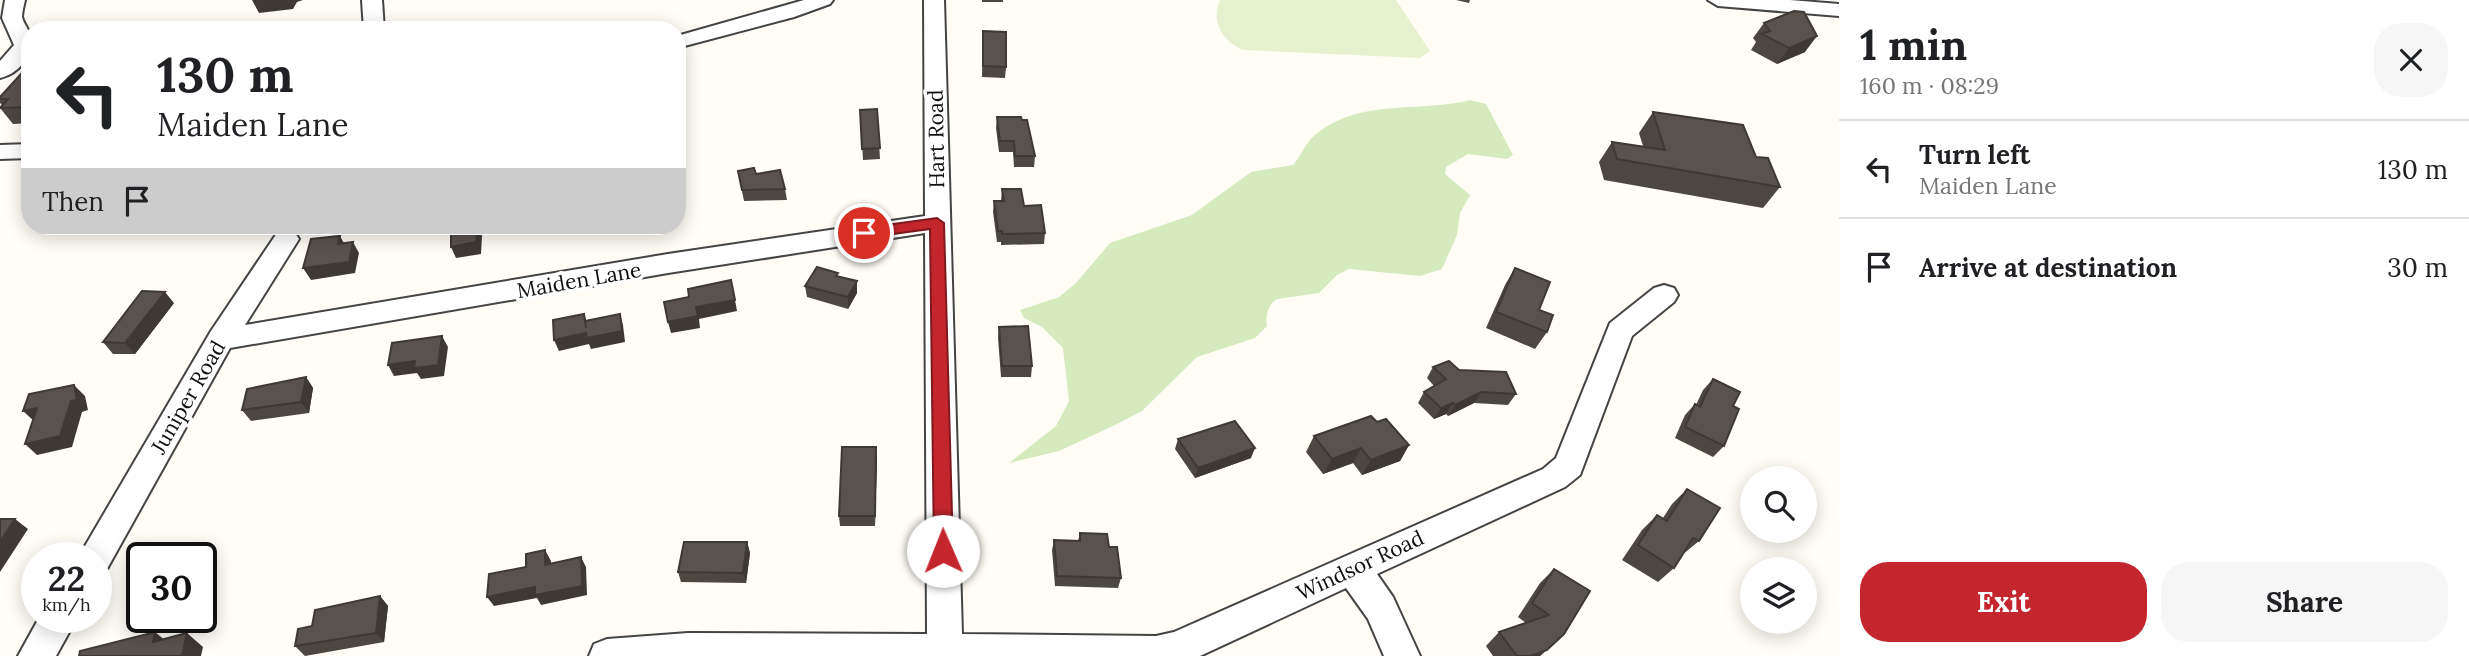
<!DOCTYPE html>
<html lang="en">
<head>
<meta charset="utf-8">
<style>
	:root { --surface:#fff; --page:#f6f6f6; --text:#202124; --muted:#757577; --line:#e0e0e0; --accent:#c4262e }
	body { margin:0; font-family:Lora,serif; background:var(--page); color:var(--text); height:100vh; display:flex; flex-direction:column; font-size:26px; white-space:nowrap }
	* { box-sizing:border-box; margin:0 }
	p { font-size:23px; color:var(--muted) }
	.icon { flex:none; width:38px; height:38px; fill:none; stroke:currentColor; stroke-width:2; stroke-linecap:round; stroke-linejoin:round }
	.map { position:relative; flex:1; overflow:hidden }
	.panel { display:flex; flex-direction:column; background:var(--surface); width:630px }
	.panel>* { flex:none }
	.hud { position:absolute; left:21px; top:21px; width:665px; height:214px; border-radius:28px; box-shadow:0 4px 18px #0003; background:#fff; color:var(--text); overflow:hidden }
	.controls { position:absolute; left:1740px; top:466px; display:grid; gap:14px }
	.controls a { display:grid; place-items:center; width:77px; height:77px; border-radius:50%; background:var(--surface); box-shadow:0 4px 18px #0003; font-size:35px }
	.speed { position:absolute; left:21px; top:542px; display:flex; gap:14px; font-size:35px; font-weight:700; text-align:center }
	.speed>* { display:grid; place-content:center; width:91px; height:91px; border-radius:50%; background:var(--surface); box-shadow:0 4px 18px #0003; line-height:1 }
	.speed small { font-size:18px; font-weight:400 }
	.speed .limit { border:4px solid #111; border-radius:10px; background:#fff; color:#111 }
	.pin { position:absolute; display:grid; place-items:center; width:60px; height:60px; color:#fff; margin:-30px; border:4px solid #fff; border-radius:50%; box-shadow:0 2px 7px #0007 }
	.me { position:absolute; width:77px; margin:-38px; rotate:359deg; stroke-linejoin:round; filter:drop-shadow(0 0 5px #0008) }
	.turn { display:flex; align-items:center; gap:24px; height:147px; padding:0 21px; font-size:32px }
	.turn .icon { width:91px; height:91px; stroke-width:2.5 }
	.turn b { display:block; font-size:49px; line-height:60px }
	.then { display:flex; align-items:center; height:66px; padding:0 21px; background:#0003; gap:14px; font-size:26px }
	.round { display:grid; place-items:center; flex:none; width:74px; height:74px; border-radius:28px; background:var(--page) }
	.head { display:flex; align-items:center; justify-content:space-between; height:119px; padding:0 21px }
	h1 { font-size:42px; font-weight:800; line-height:52px }
	.primary-button { display:flex; gap:14px; margin-top:auto; padding:14px 21px }
	.primary-button a { flex:1; height:80px; border-radius:28px; background:var(--accent); color:#fff; font-size:28px; font-weight:800; line-height:80px; text-align:center }
	.primary-button a+a { background:var(--page); color:var(--text) }
	ul { padding:0; list-style:none }
	li { display:flex; align-items:center; gap:21px; height:98px; padding:0 21px; border-top:2px solid var(--line) }
	li div { flex:1 }
	li b { display:block; font-size:26px }
	li em { font-style:normal }
	main { display:flex; flex:1; min-height:0 }
	.map>svg:first-child { display:block }
	.green { fill:#d5ebbd }
	.pitch { fill:#e6f2cf }
	.lines { fill:none; stroke-linecap:round; stroke-linejoin:round }
	.minor-casing { stroke:#444; stroke-width:4 }
	.minor { fill:#fff; fill-rule:evenodd }
	.wall { fill:#4d4742 }
	.shaded-wall { fill:#3f3936 }
	.building { fill:#5a524d; stroke:#3f3936; stroke-width:2 }
	.route { fill:#c4262e; stroke:#7f191e; stroke-width:2 }
	.labels { text-anchor:middle; dominant-baseline:central; stroke-width:7; stroke-linejoin:round; paint-order:stroke }
	.street-label { font-size:21px; fill:#111; stroke:#fff }
</style>
</head>
<body>
<main>
<div class="map">
<svg width="1839" height="656" viewBox="0 0 1839 656">
	<rect width="100%" height="100%" fill="#fffdf5"/>
	<path class="green" d="M1470,100L1486,104L1513,155L1507,159L1468,154L1446,167L1445,174L1470,195L1460,213L1457,235L1442,269L1420,276L1349,269L1337,275L1319,293L1277,299C1268,304 1265,316 1267,326L1255,338L1197,357L1142,411L1115,425L1059,451L1009,463L1056,426L1069,401L1063,348L1042,327L1024,318L1020,310L1059,297L1076,283L1110,243L1192,215L1251,172L1293,165C1301,156 1306,142 1315,135C1359,98 1418,113 1470,100Z"/>
	<path class="pitch" d="M1220,0H1396L1430,51L1420,58L1243,50C1223,42 1210,21 1220,0Z"/>
	<g class="lines">
		<g class="minor-casing">
			<path id="minor" d="M5,0H25C24,5 22,12 22,17C23,22 27,27 29,32C36,53 20,73 0,78V61L14,45L2,18Z
				M362,0H382L384,30H364Z
				M804,0H833L830,4L794,17L677,48V36Z
				M924,0H944L962,634L1156,636L1174,632L1543,469L1556,458L1610,323L1654,288L1664,285L1674,288L1678,295L1674,302L1632,336L1580,475L1565,487L1377,574L1393,597L1420,656H1384L1368,619L1346,588L1200,656H589L594,644L607,639L688,633L927,634L925,233L668,273L230,348L107,569L96,573V558H78L211,331L277,233L286,230L295,233L299,239L245,325L668,254L925,216Z
				M1708,0H1790L1839,4V16L1718,6Z
				M30,144V158L0,159V145Z
				M39,618H77L56,656H18Z"/>
		</g>
		<use href="#minor" class="minor"/>
	</g>
	<path class="wall" d="M982,0H1003V2H982Z
		M1456,0H1470L1469,3Z
		M1764,23L1805,52L1777,64L1751,50L1756,42L1753,38Z
		M983,31L1006,67L1005,78L982,77Z
		M30,64V123L13,124L0,108L2,105L0,103V97Z
		M877,109L880,159L863,160L860,110Z
		M1653,112L1756,157L1780,187L1763,208L1604,180L1599,162L1612,142L1643,146L1639,133Z
		M997,117L1022,120L1035,156L1034,167H1014L1013,152H999L996,128Z
		M738,171L756,174L785,189L787,200L744,201Z
		M1002,189L1024,206L1045,233L1044,244L1001,245V242H997L993,212L994,201H1001Z
		M1515,268L1539,310L1547,332L1535,349L1486,328L1505,285Z
		M838,276L857,281V293L848,309L807,297L805,286Z
		M174,303L135,354H113L103,342Z
		M999,327L1032,366L1031,377H1001L998,338Z
		M1433,367L1459,370L1516,394L1508,405L1474,403L1448,416L1446,414L1434,419L1418,403L1424,392L1434,386L1427,378Z
		M306,377L313,388L309,413L251,421L242,410Z
		M1713,379L1733,406L1724,446L1713,457L1675,438L1685,415L1695,404L1696,405L1703,390Z
		M1377,422L1409,445L1400,461L1362,475L1353,463L1323,474L1306,452L1314,436Z
		M1178,439L1251,458L1195,478L1175,449Z
		M877,457L875,526H840L839,516Z
		M1687,489L1699,541L1682,555L1674,568L1658,582L1622,560L1642,530L1657,515L1663,518L1672,504Z
		M1080,533L1109,547L1121,578L1118,588L1055,586L1052,550L1054,540L1078,541Z
		M747,542L750,553L746,583L681,582L678,572Z
		M1554,569L1564,634L1540,656H1493L1486,646L1499,632L1526,623L1518,617L1540,583Z
		M380,596L388,606L384,642L305,656L295,646L312,626Z"/>
	<path class="shaded-wall" d="M252,0H303L297,2L293,9L259,13Z
		M1817,36L1805,52L1777,64L1789,48Z
		M478,226L482,236L481,254L456,258L451,247Z
		M605,226H626V229L607,232Z
		M340,236L346,247L338,244Z
		M353,242L359,253L355,273L311,280L303,268Z
		M857,281V293L848,309V297Z
		M165,292L174,303L135,354L125,343Z
		M735,300L737,311L699,319L700,328L671,333L668,322L696,307Z
		M584,314L588,325L620,314L623,325L625,342L591,349L589,344L559,351L554,340L586,328Z
		M442,336L448,347L444,376L421,379L417,373L394,376L388,365Z
		M306,377L313,388L309,413L301,402Z
		M74,385L85,396L88,410L82,412L72,447L37,455L25,444Z
		M1481,392L1474,403L1448,416L1455,405Z
		M1453,403L1446,414L1434,419L1441,408Z
		M37,408L35,422L23,411Z
		M1409,445L1400,461L1362,475L1371,460Z
		M876,447L877,457L875,526V516Z
		M1255,448L1251,458L1195,478L1198,468Z
		M1361,448L1353,463L1323,474L1332,459Z
		M15,519L28,529L0,572V542Z
		M747,542L750,553L746,583L743,573Z
		M545,550L551,561V574L545,565Z
		M581,557L586,567L587,595L541,605L537,598L494,606L487,597Z
		M380,596L388,606L384,642L376,633Z
		M155,632L172,646L153,642Z
		M187,633L203,647L201,656H182Z
		M1564,634L1540,656H1530Z"/>
	<path class="building" d="M1794,11L1804,12L1817,36L1789,48L1762,34L1770,31L1764,23Z
		M983,31L1006,32V67L983,66Z
		M30,64V107L0,108L8,99H0V97Z
		M877,109L880,148L862,149L860,110Z
		M1653,112L1743,125L1756,157L1768,158L1780,187L1617,159L1612,142L1665,150Z
		M997,117H1021L1022,120H1027L1035,156H1015L1014,141H1000Z
		M754,168L756,174L780,170L785,189L742,190L738,171Z
		M1002,189H1021L1024,206L1041,205L1045,233L1002,234V231H998L994,201H1004Z
		M472,226H478L476,242L451,247V229Z
		M340,236L338,244L353,242L349,262L303,268L311,239Z
		M817,267L838,273L836,276L857,281L848,297L805,286Z
		M1515,268L1550,282L1539,310L1553,315L1547,332L1496,312Z
		M731,280L735,300L696,307L698,316L668,322L664,302L689,297L688,289Z
		M142,291L165,292L125,343L103,342Z
		M584,314L586,328L585,321L620,314L622,331L587,338L586,333L554,340L553,320Z
		M1028,326L1032,366H1002L999,327Z
		M442,336L438,365L414,368L415,361L388,365L392,343Z
		M1449,361L1459,370L1506,372L1516,394L1481,392L1455,405L1453,403L1441,408L1424,392L1446,379L1433,367Z
		M306,377L301,402L242,410L247,389Z
		M1713,379L1740,392L1733,406L1739,409L1724,446L1685,427L1695,404L1700,407Z
		M74,385L77,400L71,401L60,436L25,444L37,408L23,411L29,394Z
		M1371,416L1377,422L1386,419L1409,445L1371,460L1361,448L1332,459L1314,436Z
		M1235,421L1255,448L1198,468L1178,439Z
		M842,447H876L875,516H839Z
		M1687,489L1720,508L1699,541L1693,538L1674,568L1638,545L1657,515L1667,521Z
		M0,519H15L0,542Z
		M1080,533L1107,534L1109,547H1117L1121,578L1057,576L1054,540L1080,541Z
		M684,542H747L743,573L678,572Z
		M545,550V565L581,557L582,586L535,595V587L487,597L489,574L526,567V554Z
		M1554,569L1590,591L1564,634L1547,650L1530,656H1517L1499,632L1549,615L1532,603Z
		M380,596L376,633L295,646L298,629L312,626L315,610Z
		M155,632L153,642L187,633L182,656H79L80,651Z"/>
	<path class="route" d="M937,218L944,223L953,551L950,557L943,559L936,557L934,551L930,229L864,238L857,233L864,228Z"/>
	<g class="labels">
		<g class="street-label">
			<text transform="translate(936 139) rotate(-91)">Hart Road</text>
			<text transform="translate(579 280) rotate(-10)">Maiden Lane</text>
			<text transform="translate(188 397) rotate(-60)">Juniper Road</text>
			<text transform="translate(1360 565) rotate(-25)">Windsor Road</text>
		</g>
	</g>
</svg>
<div class="controls">
<a><svg class="icon" aria-label="search" viewBox="0 0 24 24"><circle cx="10" cy="10" r="6"/><path d="M15 15l6 6"/></svg></a>
<a><svg class="icon" aria-label="layers" viewBox="0 0 24 24"><path d="M12 4l9 5-9 5-9-5zM3 14l9 5 9-5"/></svg></a>
</div>
<div class="speed"><div>22<small>km/h</small></div><div class="limit">30</div></div>
<div class="pin" style="left:864px;top:233px;background:#d93025"><svg class="icon" aria-label="arrive" viewBox="0 0 24 24"><path d="M6 21V4h12l-3 4 3 4H6"/></svg></div>
<svg class="me" style="left:943px;top:551px" viewBox="-20 -20 40 40"><circle r="19" fill="#fff"/><path d="M0-13L10 11 0 6-10 11z" fill="#c4262e"/></svg>
<div class="hud">
<div class="turn"><svg class="icon" aria-label="left" viewBox="0 0 24 24"><path d="M17 20v-9H6M10 6l-5 5 5 5"/></svg><div><b>130 m</b>Maiden Lane</div></div>
<div class="then">Then<svg class="icon" aria-label="arrive" viewBox="0 0 24 24"><path d="M6 21V4h12l-3 4 3 4H6"/></svg></div>
</div>
</div>
<section class="panel">
<div class="head"><div><h1>1 min</h1><p>160 m · 08:29</p></div><a class="round"><svg class="icon" aria-label="close" viewBox="0 0 24 24"><path d="M6 6l12 12M18 6L6 18"/></svg></a></div>
<ul>
<li><svg class="icon" aria-label="left" viewBox="0 0 24 24"><path d="M17 20v-9H6M10 6l-5 5 5 5"/></svg><div><b>Turn left</b><p>Maiden Lane</p></div><em>130 m</em></li>
<li><svg class="icon" aria-label="arrive" viewBox="0 0 24 24"><path d="M6 21V4h12l-3 4 3 4H6"/></svg><div><b>Arrive at destination</b></div><em>30 m</em></li>
</ul>
<div class="primary-button"><a>Exit</a><a>Share</a></div>
</section>
</main>
</body>
</html>
